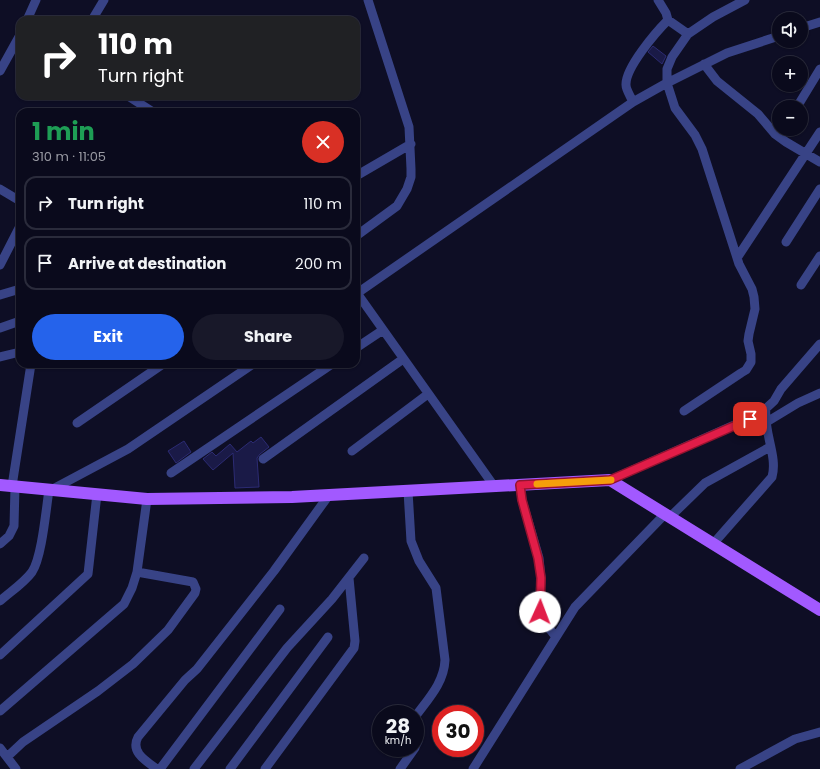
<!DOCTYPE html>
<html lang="en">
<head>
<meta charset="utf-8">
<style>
	:root { --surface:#0a0a1c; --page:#181829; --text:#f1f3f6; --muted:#999aa3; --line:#2a2b3b; --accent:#2563eb }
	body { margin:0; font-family:Poppins,sans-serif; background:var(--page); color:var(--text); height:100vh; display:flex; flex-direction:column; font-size:15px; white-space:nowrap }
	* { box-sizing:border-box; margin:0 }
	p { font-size:13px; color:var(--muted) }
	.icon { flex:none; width:22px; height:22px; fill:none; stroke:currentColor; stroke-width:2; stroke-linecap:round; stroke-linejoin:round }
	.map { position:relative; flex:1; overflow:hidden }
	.details { position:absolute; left:16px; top:108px; width:344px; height:260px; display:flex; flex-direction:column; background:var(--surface); border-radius:12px; box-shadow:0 1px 3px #0004,0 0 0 1px var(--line) }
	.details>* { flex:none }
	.top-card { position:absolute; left:16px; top:16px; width:344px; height:84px; border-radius:12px; box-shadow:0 1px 3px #0004,0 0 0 1px var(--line); background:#202124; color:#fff; overflow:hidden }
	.buttons { position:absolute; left:772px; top:12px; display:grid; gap:8px }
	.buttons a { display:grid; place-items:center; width:36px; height:36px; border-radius:50%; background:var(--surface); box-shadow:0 1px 3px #0004,0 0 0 1px var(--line); font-size:20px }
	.speed { position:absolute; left:372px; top:705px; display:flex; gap:8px; font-size:20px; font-weight:700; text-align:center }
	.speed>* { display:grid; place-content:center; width:52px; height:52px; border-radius:50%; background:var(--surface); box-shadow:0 1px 3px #0004,0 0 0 1px var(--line); line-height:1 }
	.speed small { font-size:10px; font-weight:400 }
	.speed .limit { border:6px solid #d22; background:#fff; color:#111 }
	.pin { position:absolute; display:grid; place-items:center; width:34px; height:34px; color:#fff; margin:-17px; border-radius:8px; box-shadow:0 2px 6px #0006 }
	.me { position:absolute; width:44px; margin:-22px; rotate:2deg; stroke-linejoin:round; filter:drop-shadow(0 0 3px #0008) }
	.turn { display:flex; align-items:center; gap:14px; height:84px; padding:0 16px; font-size:18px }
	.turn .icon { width:52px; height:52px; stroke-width:2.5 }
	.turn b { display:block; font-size:28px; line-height:34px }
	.round { display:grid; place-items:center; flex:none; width:42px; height:42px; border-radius:21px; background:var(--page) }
	.headline { display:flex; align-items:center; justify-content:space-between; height:68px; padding:0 16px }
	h1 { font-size:24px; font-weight:700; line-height:30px; color:#1e9e55 }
	.cta { display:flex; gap:8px; margin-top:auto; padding:8px 16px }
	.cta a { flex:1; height:46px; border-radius:24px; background:var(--accent); color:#fff; font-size:16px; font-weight:700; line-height:46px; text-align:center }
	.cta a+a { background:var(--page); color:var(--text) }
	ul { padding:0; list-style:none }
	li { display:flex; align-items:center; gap:12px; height:54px; margin:0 8px 6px; padding:0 8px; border:2px solid var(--line); border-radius:12px }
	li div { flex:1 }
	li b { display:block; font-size:15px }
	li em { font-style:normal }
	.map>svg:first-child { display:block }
	.building { fill:#1a1a47; stroke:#2c2b73 }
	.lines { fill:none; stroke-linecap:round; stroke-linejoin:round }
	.minor { stroke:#384386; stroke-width:9 }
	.major { stroke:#a259ff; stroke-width:12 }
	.route-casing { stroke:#92132f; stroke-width:10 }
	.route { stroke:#e11d48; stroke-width:7 }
	.slow { stroke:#f59e0b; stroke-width:7 }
</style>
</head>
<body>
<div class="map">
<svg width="820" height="769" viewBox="0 0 820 769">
	<rect width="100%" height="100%" fill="#0e0e25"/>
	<path class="building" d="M653,46L666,56L662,64L648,52Z
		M261,437L269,447L260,454L257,458L259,487L235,488L233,453L213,470L203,459L212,452L216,456L230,444L237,452L251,441L253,443Z
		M184,441L191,452L176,463L168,451Z"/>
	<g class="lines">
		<path class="minor" d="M658,0L666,13L668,20L688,34
			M27,20L36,0
			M92,20L104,0
			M801,28L820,22
			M704,64L717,81L758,114L775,134L786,142L820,162
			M0,71L20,35
			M128,96L153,112
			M633,102C631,97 626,90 626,85C625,68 656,32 668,20
			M797,107L820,69
			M356,176L411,144
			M0,189L20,201
			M356,236L397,206L407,189L411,177V169L409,127L368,0
			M786,242L820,189
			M737,258L820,132
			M0,265L20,226
			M801,285L820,256
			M357,293L494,486
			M356,294L633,102L665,84L727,53L779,36
			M0,295L20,289
			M0,328L20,321
			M356,348L383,330
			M0,357L20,352
			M684,411L741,373L746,370L751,362V354L748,341L749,334L755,309L754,297L752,289L739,264L702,149L695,135L675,108L667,83V69L672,57L688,34L713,17L745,0
			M77,423L163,364
			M765,423L798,403L820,393
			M352,451L428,394
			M263,459L403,359
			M171,473L332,364
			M610,480L761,413L774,401L781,389L820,344
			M520,485L522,500L539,558L541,578L539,612L544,622L556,637
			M12,486L31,364
			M51,490L128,449L253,364
			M408,491L411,541L419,561L436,588L445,660C444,683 428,699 415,717
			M670,517L705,483L770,447
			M0,544L9,536L14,526L15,487
			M713,544L772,477C778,456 763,432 766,408
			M0,601C10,592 24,583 32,572C42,557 46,509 49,490
			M0,655L88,574L97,494
			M0,711L124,604L132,588L137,572L147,499
			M415,734L418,741L415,747
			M0,748L16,769
			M7,757L23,742L98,691L133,664L168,630L195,593L196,589L193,582L137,572
			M157,769C146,761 130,752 138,737L185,680L197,669L274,571L329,495
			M160,769L280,609
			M194,769L287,648L332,599L364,558
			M230,769L328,637
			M265,769L354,648L355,641L349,578
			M400,769L415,748
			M473,769L575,607L665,514
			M740,769L795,739L820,732"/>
		<path class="major" d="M0,485L147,499L292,497L610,480L820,610"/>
	</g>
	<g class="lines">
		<g class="route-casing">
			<path id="route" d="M540,612L541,578L538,558L522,500L520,485L610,480L750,419"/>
		</g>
		<use href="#route" class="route"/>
		<path class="slow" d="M537,484L611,480"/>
	</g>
</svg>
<div class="buttons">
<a><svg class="icon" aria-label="sound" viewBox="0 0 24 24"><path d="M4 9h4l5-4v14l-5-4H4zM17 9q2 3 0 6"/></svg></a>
<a>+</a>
<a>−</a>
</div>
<div class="speed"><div>28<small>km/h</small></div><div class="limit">30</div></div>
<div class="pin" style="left:750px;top:419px;background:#d93025"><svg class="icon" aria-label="arrive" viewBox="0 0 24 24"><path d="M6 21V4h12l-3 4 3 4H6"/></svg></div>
<svg class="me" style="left:540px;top:612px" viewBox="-20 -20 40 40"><circle r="19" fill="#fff"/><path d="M0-13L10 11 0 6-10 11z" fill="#e11d48"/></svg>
<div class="top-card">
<div class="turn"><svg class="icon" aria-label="right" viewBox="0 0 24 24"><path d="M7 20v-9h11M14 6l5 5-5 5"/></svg><div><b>110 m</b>Turn right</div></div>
</div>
<section class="details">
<div class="headline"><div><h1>1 min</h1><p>310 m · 11:05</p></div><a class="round" style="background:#d93025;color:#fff"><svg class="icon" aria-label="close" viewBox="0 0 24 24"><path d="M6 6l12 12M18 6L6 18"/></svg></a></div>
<ul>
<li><svg class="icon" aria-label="right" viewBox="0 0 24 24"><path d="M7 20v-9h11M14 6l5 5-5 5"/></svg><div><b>Turn right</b></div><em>110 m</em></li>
<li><svg class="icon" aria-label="arrive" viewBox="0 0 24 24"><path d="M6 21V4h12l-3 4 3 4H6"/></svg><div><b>Arrive at destination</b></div><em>200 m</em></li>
</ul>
<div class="cta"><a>Exit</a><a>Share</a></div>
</section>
</div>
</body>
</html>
